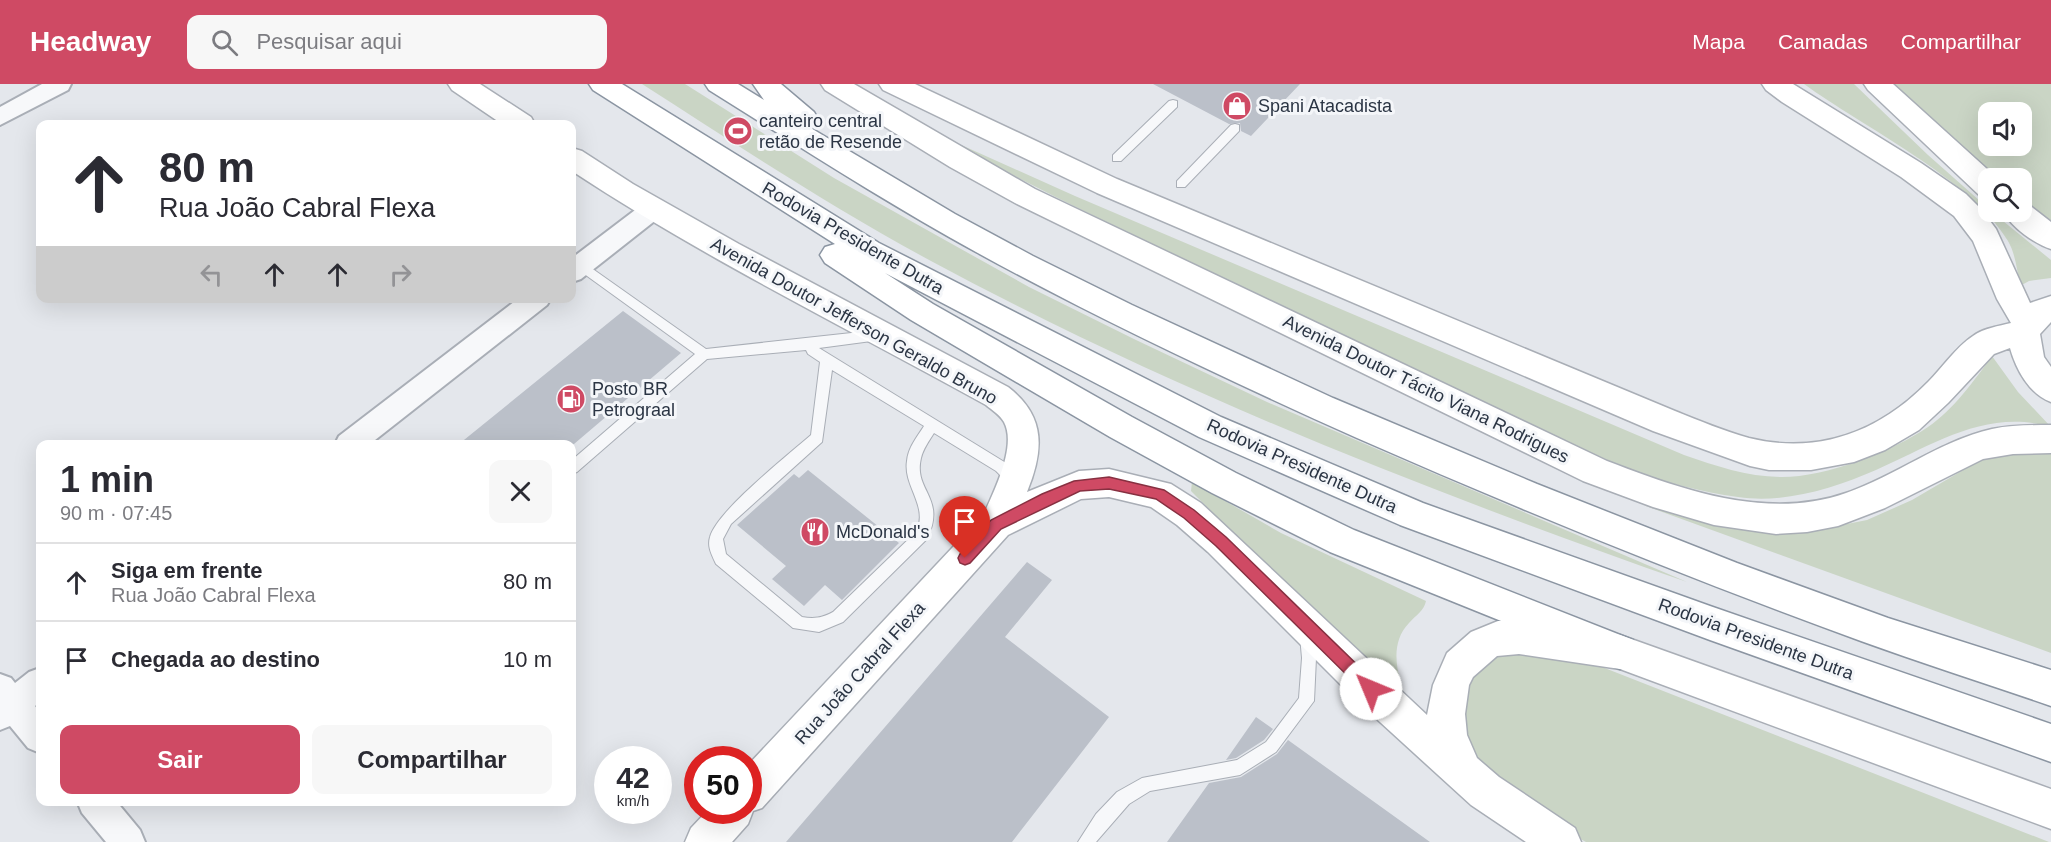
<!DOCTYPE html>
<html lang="pt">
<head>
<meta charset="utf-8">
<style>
	:root { --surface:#fff; --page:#f7f7f7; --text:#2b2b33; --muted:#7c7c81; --line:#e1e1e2; --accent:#cf4a64 }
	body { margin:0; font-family:Helvetica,sans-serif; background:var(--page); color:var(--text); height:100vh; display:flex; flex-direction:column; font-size:22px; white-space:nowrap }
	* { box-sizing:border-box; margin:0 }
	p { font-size:20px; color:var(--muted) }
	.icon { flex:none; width:33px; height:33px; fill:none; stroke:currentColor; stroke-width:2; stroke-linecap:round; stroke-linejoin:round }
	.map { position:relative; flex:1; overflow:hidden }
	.side { position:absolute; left:36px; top:356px; width:540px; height:366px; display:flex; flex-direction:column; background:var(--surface); border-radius:12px; box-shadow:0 6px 24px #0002 }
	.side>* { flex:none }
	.top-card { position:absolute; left:36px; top:36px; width:540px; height:183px; border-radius:12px; box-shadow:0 6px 24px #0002; background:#fff; color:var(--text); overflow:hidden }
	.controls { position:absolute; left:1978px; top:18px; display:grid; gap:12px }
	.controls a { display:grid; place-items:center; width:54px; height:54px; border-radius:12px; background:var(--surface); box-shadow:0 6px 24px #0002; font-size:30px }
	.speed { position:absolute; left:594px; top:662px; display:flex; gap:12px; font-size:30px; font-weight:700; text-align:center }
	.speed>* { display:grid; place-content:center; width:78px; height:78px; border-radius:50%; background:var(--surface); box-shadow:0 6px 24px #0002; line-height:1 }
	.speed small { font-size:15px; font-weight:400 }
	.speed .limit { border:9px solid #d22; background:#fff; color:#111 }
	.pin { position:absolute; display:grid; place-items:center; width:51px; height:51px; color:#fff; margin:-62px -26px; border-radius:50% 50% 50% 0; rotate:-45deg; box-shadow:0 0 6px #0007 }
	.pin .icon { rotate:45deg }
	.me { position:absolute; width:66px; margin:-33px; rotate:315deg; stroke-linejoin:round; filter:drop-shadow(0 0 4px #0008) }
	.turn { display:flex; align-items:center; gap:21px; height:126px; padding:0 24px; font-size:27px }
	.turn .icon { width:78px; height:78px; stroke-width:2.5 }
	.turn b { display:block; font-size:42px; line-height:51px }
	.lanes { display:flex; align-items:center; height:57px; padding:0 24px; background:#0003; justify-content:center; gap:30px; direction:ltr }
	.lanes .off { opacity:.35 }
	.round { display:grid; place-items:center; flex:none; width:63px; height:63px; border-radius:12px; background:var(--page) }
	.summary { display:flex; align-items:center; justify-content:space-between; height:102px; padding:0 24px }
	h1 { font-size:36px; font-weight:600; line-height:45px }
	.action { display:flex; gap:12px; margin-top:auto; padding:12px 24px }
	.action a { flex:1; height:69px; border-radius:12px; background:var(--accent); color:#fff; font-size:24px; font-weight:600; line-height:69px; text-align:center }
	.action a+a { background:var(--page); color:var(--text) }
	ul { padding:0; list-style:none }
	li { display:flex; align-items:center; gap:18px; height:78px; padding:0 24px; border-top:2px solid var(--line) }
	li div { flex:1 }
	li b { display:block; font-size:22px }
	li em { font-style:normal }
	header { display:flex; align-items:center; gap:36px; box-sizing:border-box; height:84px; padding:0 30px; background:var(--accent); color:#fff }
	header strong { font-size:28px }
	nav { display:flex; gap:33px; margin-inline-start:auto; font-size:21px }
	.search { width:420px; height:54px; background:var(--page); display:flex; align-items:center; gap:15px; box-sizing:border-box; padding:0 21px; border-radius:12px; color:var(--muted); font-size:22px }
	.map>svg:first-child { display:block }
	.green { fill:#cad5c5; fill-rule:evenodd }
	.building { fill:#bbc0c9 }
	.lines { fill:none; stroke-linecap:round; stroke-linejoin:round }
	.lane-casing { stroke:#a9aeb6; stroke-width:2 }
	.street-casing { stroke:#a9aeb6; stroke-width:4 }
	.secondary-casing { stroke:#a9aeb6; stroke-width:3 }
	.highway-casing { stroke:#8b95a2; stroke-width:3 }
	.lane { fill:#f7f8fa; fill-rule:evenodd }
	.street { fill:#f7f8fa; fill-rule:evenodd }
	.secondary { fill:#fff; fill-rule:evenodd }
	.highway { fill:#fff; fill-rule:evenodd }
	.route { fill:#cf4a64; stroke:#873041; stroke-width:1.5 }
	.labels { text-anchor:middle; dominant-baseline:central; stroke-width:6; stroke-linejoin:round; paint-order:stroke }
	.poi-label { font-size:18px; fill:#2b3544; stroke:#f4f6f9; text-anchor:start }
	.street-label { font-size:18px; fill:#2b3544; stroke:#f4f6f9 }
</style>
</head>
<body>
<header>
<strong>Headway</strong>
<div class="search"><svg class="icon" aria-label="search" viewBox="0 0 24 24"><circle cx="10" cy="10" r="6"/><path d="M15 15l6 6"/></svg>Pesquisar aqui</div>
<nav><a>Mapa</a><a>Camadas</a><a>Compartilhar</a></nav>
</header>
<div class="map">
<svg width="2051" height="758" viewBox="0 0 2051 758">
	<rect width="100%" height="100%" fill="#e4e7ec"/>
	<path class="green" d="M642,0H685L834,94L1029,203L1136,256L1267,318L1687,498C1428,407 1172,307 931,177C831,123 737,61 642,0Z
		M1804,0H1854L1928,71L1989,125V128H1992L2051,176V194L2029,197L2020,202C2017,187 2016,171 2008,157C1971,95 1863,43 1804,0Z
		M1893,0H2051V140L2022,117V94H1995ZM1989,28H2022V62H1989Z
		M919,42L1075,112L1684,371C1716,382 1748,393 1782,393C1826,393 1891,368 1928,343C1953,326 1974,297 1992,272L2018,308L2051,343C1986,324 1933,361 1876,386C1834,404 1785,420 1738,413C1621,398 1506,330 1401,280C1239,202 1077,127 919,42Z
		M2006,365H2051V569L1643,421L1721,440L1822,445L1867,436L1912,416L1982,375Z
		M1192,398L1281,449L1426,517C1424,527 1416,531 1409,539C1387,562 1399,594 1407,620L1347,564L1191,407Z
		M1551,563L2049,758H1586C1560,743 1481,691 1469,665C1462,649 1461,627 1458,610L1485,567Z"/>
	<path class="building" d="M1153,0H1300L1251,52L1241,47L1240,39L1229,40Z
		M623,227L681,269L574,360H459Z
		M808,386L899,459L842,516L825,501L804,522L772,495L786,482L737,441L794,390L799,394Z
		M1027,478L1052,496L1005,553L1109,633L1012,758H786Z
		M1256,633L1273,645L1264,656L1236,674L1226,676Z
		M1288,656L1430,758H1167L1209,699L1241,693L1277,670Z"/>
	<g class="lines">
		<g class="lane-casing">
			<path id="lane" d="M1173,16L1177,17V23L1121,77H1113V71L1169,17Z
				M1235,40L1239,41V47L1185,103H1177V97L1231,41Z
				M580,176L706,265L879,246L883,247L885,251L879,256L819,264L1006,379L1014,387L1018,398L1016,402L1011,404L1006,402L1003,394L996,387L934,349C929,357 923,365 921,374C913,407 947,413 927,455L843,538L819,548L793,544L716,480C712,471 707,463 710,453C717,427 787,372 811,351L820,278L808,270L806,266L707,275L577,388L572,390V376L695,270L576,184L574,181L576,178ZM832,286L924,342C917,353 908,364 907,377C903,402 928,421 917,447L833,528C822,534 814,535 802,533L726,470L723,455L731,440L822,358Z
				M1307,545L1312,547L1316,574L1314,617L1276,668L1240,691L1150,707L1129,720L1096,758H1078L1096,730L1117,708L1142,694L1237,676L1266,658L1299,614L1302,574L1300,552L1302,547Z"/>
		</g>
		<g class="street-casing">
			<path id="street" d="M42,0H71L68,6L0,41V23Z
				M652,117L661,120L664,126L661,132L581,195L572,198V174L643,120Z
				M519,214H551L547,221L370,360H335L339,352Z
				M40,584V618L35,622L40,629V669L28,664L10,642L0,646V590L11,594L15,599L29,588Z
				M77,717H116L140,746L145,758H106L82,729Z"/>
		</g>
		<g class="secondary-casing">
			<path id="secondary" d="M448,0H480L531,33L535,40H502L452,6Z
				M821,0H854L1035,105L1607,377C1680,405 1767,437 1846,409C1896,392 1939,357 1992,345C2011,341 2031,341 2051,341V369L2013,370L1983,375L1885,424L1838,442L1807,448L1776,450L1714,441L1653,423L1583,397L1015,119L950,83L825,6Z
				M879,0H915L1117,95L1675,327C1700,337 1724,347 1749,354C1818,371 1879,348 1928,298C1942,284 1956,263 1973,252C1984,244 1999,242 2011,239L1997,215L1973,157L1954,132L1901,93L1782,18L1766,6L1762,0H1793L1921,79L1966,110L1981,125L1996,145L2030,219L2051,212V238L2040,250L2044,273L2051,283V318C2029,310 2016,285 2010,264L1994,270L1948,319L1919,346L1885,366L1854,378L1811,386H1769L1750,382L1653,347L1097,109L883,6Z
				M1864,0H1893L1997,94H1989V114L1979,111L1868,6Z
				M572,64L582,67L633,100L739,160L1008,303C1046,332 1044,366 1027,408L1079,387L1109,385L1171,400L1201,419L1427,631L1433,601L1447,569L1471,548L1498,537L1519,536L1620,551L2051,705V745L1620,585L1519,570L1497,572L1473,593L1469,601L1465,630L1467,651L1477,674L1499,693L1575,744L1581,758H1526L1471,721L1358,618L1208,468L1177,441L1151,423L1109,413L1081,415L1008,451L762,724L753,727L748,740L732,758H685L691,744L708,726H748V681L984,430C994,407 1017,362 1004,338C1000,331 992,326 986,321C847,244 704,174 572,87Z
				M2022,119L2028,120L2051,138V165C2035,160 2011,143 2004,128H2022Z"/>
		</g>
		<g class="highway-casing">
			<path id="highway" d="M589,0H622L879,159L1221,333L1423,419L1710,522L2051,640V678L1710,556L1400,441L1199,353L885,189L933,220L1132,333L1236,389L1354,446L1633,556L1638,568L1633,580L1620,585L1330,468L1212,409L1110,353L911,236L825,179L820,171L825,163L835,160L593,6Z
				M705,0H738L764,16L753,0H781L814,28L818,35L814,42L809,43L955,130L1033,172L1132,221L1333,314L1537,400L1737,479L1888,534L2051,586V622C1988,600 1924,580 1861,557C1691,495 1523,427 1357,354C1228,296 1100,236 976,168C885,118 797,61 709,6Z"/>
		</g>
		<use href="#lane" class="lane"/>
		<use href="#street" class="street"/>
		<use href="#secondary" class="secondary"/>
		<use href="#highway" class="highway"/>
	</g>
	<path class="route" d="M1109,393L1164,406L1194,426L1226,453L1377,600L1379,605L1377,610L1371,613L1366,610L1216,462L1184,434L1156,415L1109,405L1080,407L1001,445L970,479L965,481L960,479L958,474L960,470L991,436L1042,410L1074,397Z"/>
	<defs>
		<g id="shop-disc" transform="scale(1.5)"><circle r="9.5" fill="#cf4a64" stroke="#f4f6f9"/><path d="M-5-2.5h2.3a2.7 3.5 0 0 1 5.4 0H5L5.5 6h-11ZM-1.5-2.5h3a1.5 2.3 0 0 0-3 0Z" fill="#fff"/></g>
		<g id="stadium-disc" transform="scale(1.5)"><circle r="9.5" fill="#cf4a64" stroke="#f4f6f9"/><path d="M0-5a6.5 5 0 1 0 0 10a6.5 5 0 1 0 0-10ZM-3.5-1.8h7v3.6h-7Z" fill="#fff"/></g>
		<g id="fuel-disc" transform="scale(1.5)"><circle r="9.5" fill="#cf4a64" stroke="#f4f6f9"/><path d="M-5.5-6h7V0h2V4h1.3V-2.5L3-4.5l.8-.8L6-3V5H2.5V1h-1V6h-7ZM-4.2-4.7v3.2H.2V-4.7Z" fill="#fff"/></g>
		<g id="restaurant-disc" transform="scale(1.5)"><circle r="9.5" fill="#cf4a64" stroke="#f4f6f9"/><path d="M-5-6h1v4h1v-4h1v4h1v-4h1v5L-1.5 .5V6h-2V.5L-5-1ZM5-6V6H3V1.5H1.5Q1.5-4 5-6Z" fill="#fff"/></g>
	</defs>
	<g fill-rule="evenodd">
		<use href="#shop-disc" x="1237" y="22"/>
		<use href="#stadium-disc" x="738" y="47"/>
		<use href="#fuel-disc" x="571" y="315"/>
		<use href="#restaurant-disc" x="815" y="448"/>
	</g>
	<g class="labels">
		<g class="poi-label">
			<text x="1258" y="22">Spani Atacadista</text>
			<text x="759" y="37">canteiro central<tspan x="759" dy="21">retão de Resende</tspan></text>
			<text x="592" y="305">Posto BR<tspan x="592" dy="21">Petrograal</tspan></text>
			<text x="836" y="448">McDonald's</text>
		</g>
		<g class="street-label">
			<text transform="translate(853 154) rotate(30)">Rodovia Presidente Dutra</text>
			<text transform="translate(854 237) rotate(29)">Avenida Doutor Jefferson Geraldo Bruno</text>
			<text transform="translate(1426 305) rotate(26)">Avenida Doutor Tácito Viana Rodrigues</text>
			<text transform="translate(1302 382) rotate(24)">Rodovia Presidente Dutra</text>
			<text transform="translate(1756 555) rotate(20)">Rodovia Presidente Dutra</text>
			<text transform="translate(860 589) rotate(-48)">Rua João Cabral Flexa</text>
		</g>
	</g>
</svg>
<div class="controls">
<a><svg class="icon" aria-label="sound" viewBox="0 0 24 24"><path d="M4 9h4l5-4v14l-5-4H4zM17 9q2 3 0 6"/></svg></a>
<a><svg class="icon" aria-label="search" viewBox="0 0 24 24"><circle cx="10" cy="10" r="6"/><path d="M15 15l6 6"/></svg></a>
</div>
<div class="speed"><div>42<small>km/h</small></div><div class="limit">50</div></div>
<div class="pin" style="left:965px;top:474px;background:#d93025"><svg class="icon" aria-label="arrive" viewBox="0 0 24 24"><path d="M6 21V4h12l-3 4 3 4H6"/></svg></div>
<svg class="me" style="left:1371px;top:605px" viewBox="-20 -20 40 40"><circle r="19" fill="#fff"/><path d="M0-13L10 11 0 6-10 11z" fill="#cf4a64"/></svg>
<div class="top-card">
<div class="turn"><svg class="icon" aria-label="ahead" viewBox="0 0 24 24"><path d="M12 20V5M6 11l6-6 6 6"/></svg><div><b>80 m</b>Rua João Cabral Flexa</div></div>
<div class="lanes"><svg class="icon off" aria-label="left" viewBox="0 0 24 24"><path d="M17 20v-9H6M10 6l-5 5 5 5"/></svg><svg class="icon" aria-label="ahead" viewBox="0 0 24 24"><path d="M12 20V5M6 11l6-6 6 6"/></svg><svg class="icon" aria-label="ahead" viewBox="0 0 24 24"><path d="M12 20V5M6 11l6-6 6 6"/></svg><svg class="icon off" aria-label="right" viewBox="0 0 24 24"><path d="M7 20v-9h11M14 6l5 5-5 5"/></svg></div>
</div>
<section class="side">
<div class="summary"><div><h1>1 min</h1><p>90 m · 07:45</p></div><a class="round"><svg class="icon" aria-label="close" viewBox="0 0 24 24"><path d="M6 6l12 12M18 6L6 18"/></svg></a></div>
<ul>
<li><svg class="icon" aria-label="ahead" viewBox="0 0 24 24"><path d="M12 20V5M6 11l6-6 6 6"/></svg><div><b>Siga em frente</b><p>Rua João Cabral Flexa</p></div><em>80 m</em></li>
<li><svg class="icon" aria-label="arrive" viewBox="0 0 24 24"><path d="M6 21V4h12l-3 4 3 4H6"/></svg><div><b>Chegada ao destino</b></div><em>10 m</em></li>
</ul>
<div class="action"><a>Sair</a><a>Compartilhar</a></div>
</section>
</div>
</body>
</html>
